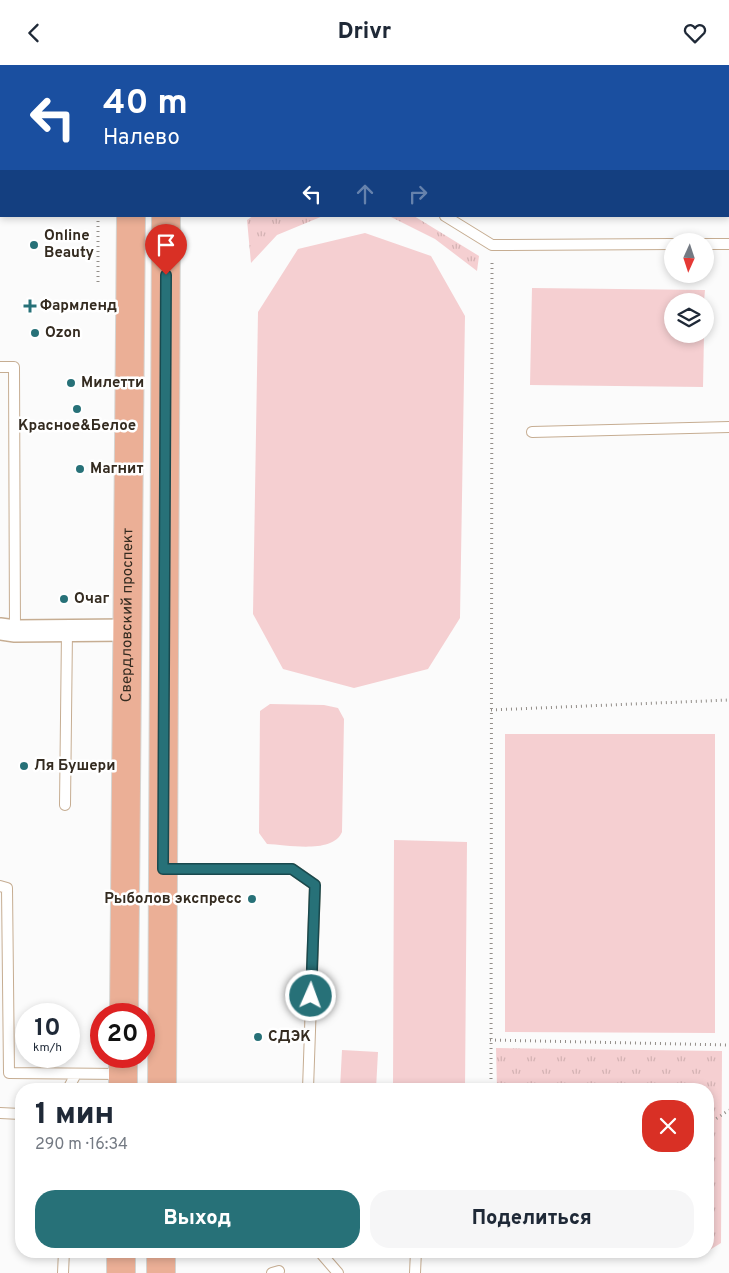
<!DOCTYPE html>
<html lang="ru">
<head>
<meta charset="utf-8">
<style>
	:root { --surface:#fff; --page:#f6f6f7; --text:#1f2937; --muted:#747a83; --accent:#277178 }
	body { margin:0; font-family:Overpass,sans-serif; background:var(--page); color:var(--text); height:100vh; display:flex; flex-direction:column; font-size:19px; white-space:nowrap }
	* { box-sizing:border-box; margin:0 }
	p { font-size:16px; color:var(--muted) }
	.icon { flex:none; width:28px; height:28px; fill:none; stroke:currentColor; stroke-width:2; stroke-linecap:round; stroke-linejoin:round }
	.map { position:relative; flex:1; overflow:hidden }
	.sheet { position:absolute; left:15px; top:1018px; width:699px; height:175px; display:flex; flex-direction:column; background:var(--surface); border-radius:20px; box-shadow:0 2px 8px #0003 }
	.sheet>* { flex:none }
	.top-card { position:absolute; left:0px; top:0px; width:730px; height:152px; box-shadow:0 2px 8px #0003; background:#1a4fa0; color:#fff; overflow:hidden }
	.needle { width:32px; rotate:183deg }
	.fabs { position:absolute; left:664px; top:168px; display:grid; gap:10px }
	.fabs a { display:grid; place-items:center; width:50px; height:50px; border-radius:50%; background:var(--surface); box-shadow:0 2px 8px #0003; font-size:25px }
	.speed { position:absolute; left:15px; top:938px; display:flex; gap:10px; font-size:25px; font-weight:700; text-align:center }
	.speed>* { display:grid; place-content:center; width:65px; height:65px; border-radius:50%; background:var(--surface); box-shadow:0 2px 8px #0003; line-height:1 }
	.speed small { font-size:12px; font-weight:400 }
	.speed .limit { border:8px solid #d22; background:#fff; color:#111 }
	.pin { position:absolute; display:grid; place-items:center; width:42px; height:42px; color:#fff; margin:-51px -21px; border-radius:50% 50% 50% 0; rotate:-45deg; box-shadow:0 0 5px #0007 }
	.pin .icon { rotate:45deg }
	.me { position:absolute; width:55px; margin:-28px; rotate:2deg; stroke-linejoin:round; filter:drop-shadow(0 0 4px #0008) }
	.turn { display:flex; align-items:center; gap:18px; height:105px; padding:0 20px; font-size:22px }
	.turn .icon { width:65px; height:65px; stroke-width:2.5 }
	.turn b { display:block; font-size:35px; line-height:42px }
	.lanes { display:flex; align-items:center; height:48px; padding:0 20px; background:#0003; justify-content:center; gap:25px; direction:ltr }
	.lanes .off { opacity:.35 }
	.round { display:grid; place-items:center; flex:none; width:52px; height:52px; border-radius:20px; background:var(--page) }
	.summary { display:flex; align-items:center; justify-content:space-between; height:85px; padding:0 20px }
	h1 { font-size:30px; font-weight:800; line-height:38px }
	.cta { display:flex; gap:10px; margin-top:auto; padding:10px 20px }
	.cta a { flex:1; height:58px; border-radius:20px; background:var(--accent); color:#fff; font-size:20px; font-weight:800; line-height:58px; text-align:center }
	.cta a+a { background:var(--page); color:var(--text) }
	header { display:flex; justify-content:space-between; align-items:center; height:65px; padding:0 20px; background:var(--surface); font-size:22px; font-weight:800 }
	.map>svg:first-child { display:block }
	.grass { fill:url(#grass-tufts) }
	.garden { fill:#f5cfd1 }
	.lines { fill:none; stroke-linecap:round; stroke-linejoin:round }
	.service-casing { stroke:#c6ad92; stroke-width:12 }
	.minor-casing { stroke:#c6ad92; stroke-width:24 }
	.secondary-casing { stroke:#c6ad92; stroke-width:30 }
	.primary-casing { stroke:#d6d5d2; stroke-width:30 }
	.path { stroke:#928d88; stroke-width:3; stroke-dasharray:1 4; stroke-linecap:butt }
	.service { stroke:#fff; stroke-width:10 }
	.minor { stroke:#fff; stroke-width:21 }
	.secondary { stroke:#f5d7ca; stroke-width:28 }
	.primary { stroke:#ebaf96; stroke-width:28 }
	.route-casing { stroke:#19494e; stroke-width:12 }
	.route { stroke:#277178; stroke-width:9 }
	.poi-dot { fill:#277178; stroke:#fff; stroke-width:2 }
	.labels { text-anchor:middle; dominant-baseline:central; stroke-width:5; stroke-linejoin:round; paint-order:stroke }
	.poi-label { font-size:15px; font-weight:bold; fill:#342b20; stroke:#fff; text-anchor:start }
	.street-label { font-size:15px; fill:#342b20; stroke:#fff }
</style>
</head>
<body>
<header><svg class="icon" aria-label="back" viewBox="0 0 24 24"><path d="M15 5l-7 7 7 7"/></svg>Drivr<svg class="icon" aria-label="heart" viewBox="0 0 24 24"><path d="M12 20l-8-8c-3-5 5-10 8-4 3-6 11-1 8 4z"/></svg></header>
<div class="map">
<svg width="729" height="1208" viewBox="0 0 729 1208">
	<defs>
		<pattern id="grass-tufts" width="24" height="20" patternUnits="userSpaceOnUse" patternTransform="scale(1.25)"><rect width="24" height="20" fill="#f5cfd1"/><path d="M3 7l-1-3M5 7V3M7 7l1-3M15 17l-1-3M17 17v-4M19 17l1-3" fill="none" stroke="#d3b2b3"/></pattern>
	</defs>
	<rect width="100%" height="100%" fill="#fbfbfb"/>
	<path class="grass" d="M253,151H323L277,170L251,198L247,155Z
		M389,151H414L479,191L477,206L435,174Z
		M496,983L722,986L721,1178L708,1186V1024H497Z"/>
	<path class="garden" d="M365,168L431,191L465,251L460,553L428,604L354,623L283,604L253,549L258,247L298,184Z
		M532,223L705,225L704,236H672V269H704L703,322L530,320Z
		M270,639L324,640L338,643L344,654L342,767C333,789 288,780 267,779L259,768L260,646Z
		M505,669H715V968L505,967Z
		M394,775L467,777L465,1024H393Z
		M342,985L378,987L376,1024H340Z"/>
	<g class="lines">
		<g class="service-casing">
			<path id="service" d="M297,1L300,0
				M445,151L492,180L672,179
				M705,179H729
				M0,302H14L15,566
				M532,367L729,362
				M65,740L67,566
				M165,804H292L315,820L308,1024
				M0,821L7,823L9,1008L122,1009
				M68,1024L76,1009
				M0,1048L21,1049
				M319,1186L338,1208
				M63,1208L64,1186
				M272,1208L279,1206
				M415,1208L416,1186"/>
		</g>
		<g class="minor-casing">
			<path id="minor" d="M0,564L15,566L128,565"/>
		</g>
		<g class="secondary-casing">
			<path id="secondary" d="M0,6H1
				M0,40H1"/>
		</g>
		<g class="primary-casing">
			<g id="primary">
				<path d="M133,1V0"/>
				<path d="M167,1V0"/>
				<path id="s1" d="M124,949L131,151"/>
				<path d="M123,1024V991"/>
				<path d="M162,1024L166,151"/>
				<path d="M121,1208V1186"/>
				<path d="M161,1208V1186"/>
			</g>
		</g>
		<path class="path" d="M99,1V0
			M398,1L402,0
			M463,1V0
			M98,217V151
			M491,645L729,635
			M490,975L729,980
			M491,1024L492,194
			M708,1059L729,1045"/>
		<use href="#service" class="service"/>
		<use href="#minor" class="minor"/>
		<use href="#secondary" class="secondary"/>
		<use href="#primary" class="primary"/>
	</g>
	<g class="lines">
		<g class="route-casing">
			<path id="route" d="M166,210L163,804H292L315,820L311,931"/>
		</g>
		<use href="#route" class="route"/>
	</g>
	<g class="poi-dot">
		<circle cx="34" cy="180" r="5"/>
		<path d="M27.5 233.5h5v5h5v5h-5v5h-5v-5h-5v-5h5z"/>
		<circle cx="35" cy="268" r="5"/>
		<circle cx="71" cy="318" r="5"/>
		<circle cx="77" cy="344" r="5"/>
		<circle cx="80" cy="404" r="5"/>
		<circle cx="64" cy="534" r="5"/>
		<circle cx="24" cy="701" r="5"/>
		<circle cx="252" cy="834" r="5"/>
		<circle cx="258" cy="972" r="5"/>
	</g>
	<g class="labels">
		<g class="poi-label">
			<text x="44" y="171">Online<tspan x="44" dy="17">Beauty</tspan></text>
			<text x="40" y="241">Фармленд</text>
			<text x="45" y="268">Ozon</text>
			<text x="81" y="318">Милетти</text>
			<text x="77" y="361" text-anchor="middle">Красное&amp;Белое</text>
			<text x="90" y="404">Магнит</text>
			<text x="74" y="534">Очаг</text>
			<text x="34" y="701">Ля Бушери</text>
			<text x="242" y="834" text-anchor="end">Рыболов экспресс</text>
			<text x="268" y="972">СДЭК</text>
		</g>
		<g class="street-label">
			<text stroke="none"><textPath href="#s1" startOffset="399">Свердловский проспект</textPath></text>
		</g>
	</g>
</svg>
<div class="fabs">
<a><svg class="needle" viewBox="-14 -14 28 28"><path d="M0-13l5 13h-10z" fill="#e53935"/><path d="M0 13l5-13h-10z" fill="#747a83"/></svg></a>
<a><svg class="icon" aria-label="layers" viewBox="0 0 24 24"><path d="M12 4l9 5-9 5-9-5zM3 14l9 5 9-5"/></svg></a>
</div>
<div class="speed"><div>10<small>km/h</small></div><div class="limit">20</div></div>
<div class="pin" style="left:166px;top:210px;background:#d93025"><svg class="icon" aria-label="arrive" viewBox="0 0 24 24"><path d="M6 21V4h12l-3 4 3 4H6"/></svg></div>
<svg class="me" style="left:311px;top:931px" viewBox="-20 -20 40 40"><circle r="17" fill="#277178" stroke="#fff" stroke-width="3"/><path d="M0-11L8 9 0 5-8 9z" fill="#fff"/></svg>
<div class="top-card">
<div class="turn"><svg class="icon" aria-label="left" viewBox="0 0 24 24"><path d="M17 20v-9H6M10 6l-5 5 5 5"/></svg><div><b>40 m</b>Налево</div></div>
<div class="lanes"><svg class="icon" aria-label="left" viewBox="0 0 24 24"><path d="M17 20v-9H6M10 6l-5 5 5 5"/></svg><svg class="icon off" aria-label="ahead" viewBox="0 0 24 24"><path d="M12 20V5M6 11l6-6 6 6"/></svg><svg class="icon off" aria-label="right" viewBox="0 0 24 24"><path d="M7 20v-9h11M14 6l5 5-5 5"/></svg></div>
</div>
<section class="sheet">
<div class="summary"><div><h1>1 мин</h1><p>290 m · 16:34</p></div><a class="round" style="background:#d93025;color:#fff"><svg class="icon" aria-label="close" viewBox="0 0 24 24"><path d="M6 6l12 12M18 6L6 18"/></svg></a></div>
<div class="cta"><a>Выход</a><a>Поделиться</a></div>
</section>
</div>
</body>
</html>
